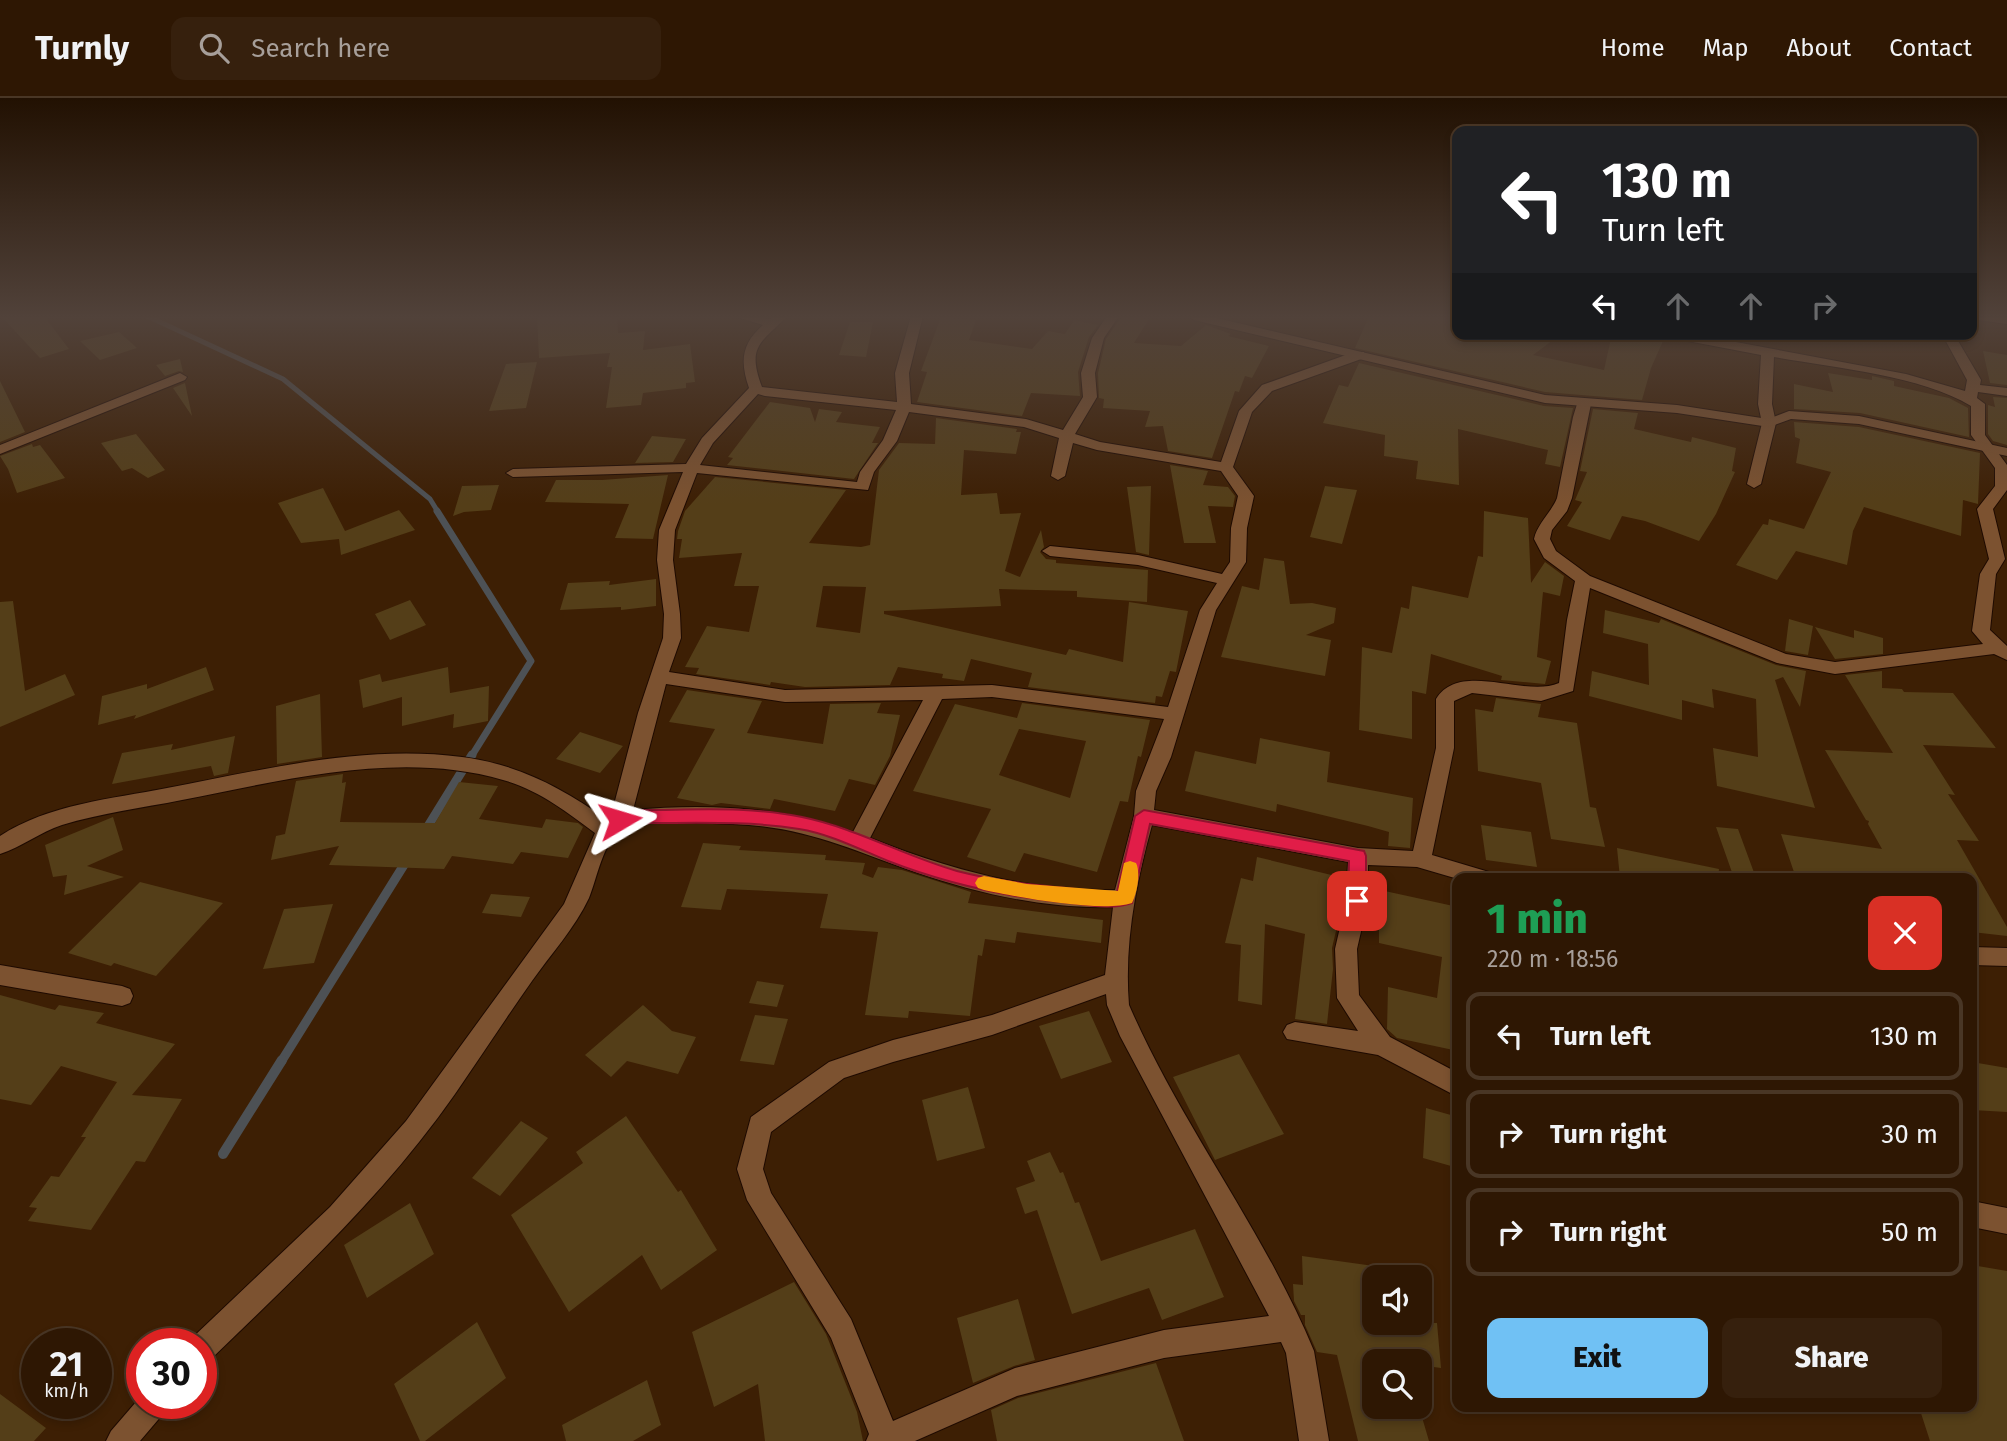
<!DOCTYPE html>
<html lang="en">
<head>
<meta charset="utf-8">
<style>
	:root { --surface:#2e1703; --page:#36200d; --text:#f1f3f6; --muted:#a79f9a; --line:#493625; --accent:#70c1f4 }
	body { margin:0; font-family:"Fira Sans",sans-serif; background:var(--page); color:var(--text); height:100vh; display:flex; flex-direction:column; font-size:26px; white-space:nowrap }
	* { box-sizing:border-box; margin:0 }
	p { font-size:23px; color:var(--muted) }
	.icon { flex:none; width:38px; height:38px; fill:none; stroke:currentColor; stroke-width:2; stroke-linecap:round; stroke-linejoin:round }
	.map { position:relative; flex:1; overflow:hidden }
	.side { position:absolute; left:1452px; top:775px; width:525px; height:539px; display:flex; flex-direction:column; background:var(--surface); border-radius:14px; box-shadow:0 4px 10px #0003,0 0 0 2px var(--line) }
	.side>* { flex:none }
	.banner { position:absolute; left:1452px; top:28px; width:525px; height:214px; border-radius:14px; box-shadow:0 4px 10px #0003,0 0 0 2px var(--line); background:#202124; color:#fff; overflow:hidden }
	.fabs { position:absolute; left:1362px; top:1167px; display:grid; gap:14px }
	.fabs a { display:grid; place-items:center; width:70px; height:70px; border-radius:14px; background:var(--surface); box-shadow:0 4px 10px #0003,0 0 0 2px var(--line); font-size:35px }
	.speed { position:absolute; left:21px; top:1230px; display:flex; gap:14px; font-size:35px; font-weight:700; text-align:center }
	.speed>* { display:grid; place-content:center; width:91px; height:91px; border-radius:50%; background:var(--surface); box-shadow:0 4px 10px #0003,0 0 0 2px var(--line); line-height:1 }
	.speed small { font-size:18px; font-weight:400 }
	.speed .limit { border:10px solid #d22; background:#fff; color:#111 }
	.pin { position:absolute; display:grid; place-items:center; width:60px; height:60px; color:#fff; margin:-30px; border-radius:14px; box-shadow:0 4px 10px #0006 }
	.me { position:absolute; width:77px; margin:-38px; rotate:83deg; stroke-linejoin:round; filter:drop-shadow(0 0 5px #0008) }
	.turn { display:flex; align-items:center; gap:24px; height:147px; padding:0 35px; font-size:32px }
	.turn .icon { width:91px; height:91px; stroke-width:2.5 }
	.turn b { display:block; font-size:49px; line-height:60px }
	.lanes { display:flex; align-items:center; height:66px; padding:0 35px; background:#0003; justify-content:center; gap:35px; direction:ltr }
	.lanes .off { opacity:.35 }
	.round { display:grid; place-items:center; flex:none; width:74px; height:74px; border-radius:14px; background:var(--page) }
	.headline { display:flex; align-items:center; justify-content:space-between; height:119px; padding:0 35px }
	h1 { font-size:42px; font-weight:800; line-height:52px; color:#1e9e55 }
	.action { display:flex; gap:14px; margin-top:auto; padding:14px 35px }
	.action a { flex:1; height:80px; border-radius:14px; background:var(--accent); color:#111; font-size:28px; font-weight:800; line-height:80px; text-align:center }
	.action a+a { background:var(--page); color:var(--text) }
	ul { padding:0; list-style:none }
	li { display:flex; align-items:center; gap:21px; height:88px; margin:0 14px 10px; padding:0 21px; border:4px solid var(--line); border-radius:14px }
	li div { flex:1 }
	li b { display:block; font-size:26px }
	li em { font-style:normal }
	header { display:flex; align-items:center; gap:42px; box-sizing:border-box; height:98px; padding:0 35px; background:var(--surface); border-bottom:2px solid var(--line) }
	header strong { font-size:33px }
	nav { display:flex; gap:38px; margin-inline-start:auto; font-size:24px }
	.search { width:490px; height:63px; background:var(--page); display:flex; align-items:center; gap:18px; box-sizing:border-box; padding:0 24px; border-radius:14px; color:var(--muted); font-size:26px }
	.map>svg:first-child { display:block }
	.lines { fill:none; stroke-linecap:round; stroke-linejoin:round }
	.stream-far3 { stroke:#4d5155; stroke-width:5 }
	.stream-far2 { stroke:#4d5155; stroke-width:7 }
	.stream-far1 { stroke:#4d5155; stroke-width:9 }
	.stream { stroke:#4d5155; stroke-width:10 }
	.building { fill:#543e18; fill-rule:evenodd }
	.minor-casing { stroke:#1e0a00; stroke-width:2 }
	.tertiary-casing { stroke:#1e0a00; stroke-width:2 }
	.minor { fill:#7c5230; fill-rule:evenodd }
	.tertiary { fill:#7c5230; fill-rule:evenodd }
	.route { fill:#e11d48; stroke:#92132f; stroke-width:2 }
	.slow { fill:#f59e0b }
</style>
</head>
<body>
<header>
<strong>Turnly</strong>
<div class="search"><svg class="icon" aria-label="search" viewBox="0 0 24 24"><circle cx="10" cy="10" r="6"/><path d="M15 15l6 6"/></svg>Search here</div>
<nav><a>Home</a><a>Map</a><a>About</a><a>Contact</a></nav>
</header>
<div class="map">
<svg width="2007" height="1343" viewBox="0 0 2007 1343">
	<rect width="100%" height="100%" fill="#3d1f04"/>
	<g class="lines">
		<path class="stream-far3" d="M147,218L283,281L430,401L438,414"/>
		<path class="stream-far2" d="M437,413L531,563L471,659"/>
		<path class="stream-far1" d="M425,733L472,657
			M281,964L407,762"/>
		<path class="stream" d="M223,1056L282,962"/>
	</g>
	<path class="building" d="M1,218H44L69,251L40,260Z
		M537,218H617L618,235L645,233L643,252L690,246L695,284L686,285V290L643,295L641,307L606,310L612,269H607L610,255L539,260Z
		M1122,218L1149,221L1134,245L1181,248L1206,227L1231,236L1228,238L1269,248L1252,280L1245,278L1239,294L1235,293L1212,360L1168,353L1163,328L1145,329L1150,313L1103,310L1104,301L1099,300L1098,275L1106,241Z
		M1369,218H1458V236H1561L1533,257L1604,272L1612,236H1630L1663,243L1651,270L1642,302L1545,294L1355,250Z
		M941,219L976,222L969,242L1032,251L1048,233L1065,236L1074,222L1098,227L1089,239L1078,274L1080,298L1031,295L1022,318L917,304L927,274L921,273Z
		M850,224H873L866,259L839,257Z
		M119,234L137,250L100,262L80,243Z
		M1983,253L2007,257V287L1990,285Z
		M180,261L183,274L179,273L165,278L156,267Z
		M537,264L526,310L489,313L506,266Z
		M1359,265L1544,308L1573,310L1560,369L1545,366L1548,352L1458,331L1459,387L1416,381L1418,363L1384,358L1385,337L1323,325L1339,287L1348,289Z
		M1828,275L1872,282V278L1894,283V288L1949,300L1968,310L1969,339L1860,315L1794,311V286L1833,294Z
		M0,283L25,334L0,344Z
		M185,285L192,318L173,290Z
		M1993,299L2007,300V347L1993,343L1988,336V307L1995,309Z
		M770,304L810,310L815,324L819,311L842,314L836,324L880,329L872,345H878L854,381L727,367L733,360L728,359Z
		M1593,311L1638,315L1634,331L1691,344L1692,339L1736,350L1732,373L1735,374L1716,416L1699,443L1645,423L1622,418L1610,442L1567,428L1582,404L1575,402L1587,374L1580,373Z
		M936,320L1017,331L1016,334H1021L1016,356L964,352L961,397L997,395L1000,416L1021,415L1005,473L1020,479L1041,432L1044,449L1040,454L1046,461L1056,462V465L1148,472L1147,504L1077,499V493L999,491L1001,508L884,513V516L1066,557L1069,551L1123,564L1129,504L1188,513L1176,574L1170,573L1162,599L1156,598L1155,605L1028,589L1032,575L971,561L964,583L942,580L943,576L898,569L890,587L805,589L771,584L770,587L696,576L699,570L685,569L707,528L749,534L759,488H734L742,455L679,460L682,441H677L678,433L685,413L715,379L846,392L809,445L861,449L870,447L879,372L899,345L935,346ZM823,488L866,489L860,535L816,529Z
		M1794,324L1859,329L1980,355L1978,406L1963,402L1961,438L1864,409L1853,433L1847,467L1796,453L1777,482L1736,467L1763,426L1768,427L1769,421L1804,431L1831,374L1796,365L1800,341L1795,339Z
		M136,336L165,372L148,380L132,370L122,373L101,345Z
		M652,338L686,341L673,364L635,365Z
		M32,346L33,349L40,347L65,380L17,395L8,371L0,358Z
		M1170,367L1208,373L1203,387L1228,389L1235,398L1233,409L1208,408L1216,445H1184Z
		M668,377L653,441L615,440L629,406L545,404L556,382H602Z
		M499,387L491,412L464,414L453,418L462,388Z
		M1151,388L1149,457L1136,454L1127,389Z
		M1325,388L1357,392L1342,446L1310,439Z
		M323,390L345,433L399,412L415,432L341,457L339,441L301,445L278,405Z
		M1484,413L1528,420L1531,485L1545,464L1564,478L1560,498L1543,494L1537,559L1551,563L1545,586L1501,582L1502,578L1431,556L1426,596L1412,593V641L1359,632L1362,549L1392,555L1401,509L1409,511L1412,488L1468,500L1478,458L1483,459Z
		M1264,460L1284,463L1290,506L1312,505L1336,510L1334,525L1306,537L1331,542L1325,578L1221,559L1242,488L1259,492Z
		M656,481V508L621,512V509L560,512L568,485L610,483L609,487Z
		M410,502L426,527L390,542L375,516Z
		M13,503L25,593L65,576L75,597L0,629V504Z
		M1605,512L1659,525L1661,521L1776,567L1806,573L1800,609L1783,579L1775,582L1815,710L1717,688L1713,650L1758,659L1756,601L1712,591L1714,610L1682,602V622L1589,598L1592,573L1649,587L1648,546L1603,535Z
		M1789,521L1813,528L1808,557L1785,553Z
		M1815,529L1854,540V532L1883,540V556L1835,561Z
		M206,569L214,592L134,621L136,617L98,627L102,598L147,586V591Z
		M448,569L450,595L489,588L488,623L453,630L454,616L402,628V599L363,610L359,582L380,576L382,584Z
		M1882,573V590L1902,591L1904,594L1953,595L1996,650L1923,647L1955,697L1948,696L1979,743L1957,742L2007,829V838L1972,834V780H1870L1835,776V780H1796L1781,736L1882,751L1868,726L1869,723L1866,722L1825,652L1893,655L1845,577Z
		M687,592L762,603L747,635L823,646L830,606L881,605L877,615L900,617L890,658L875,687L849,681L835,713L774,701L770,711L721,705L712,707L677,700L715,631L669,624Z
		M320,596L322,659L277,666L276,608Z
		M1496,600L1541,606L1538,619L1577,625L1590,709L1596,710L1605,749L1551,741L1541,685L1478,673L1475,611L1493,614Z
		M1022,605L1150,622L1141,659L1138,658L1128,704L1120,703L1097,774L1024,755L1015,774L967,759L991,711L913,693L955,606L1017,620ZM1019,631L1086,643L1070,700L999,677Z
		M580,634L623,648L600,675L556,661Z
		M235,638L228,675L214,678L211,668L112,686L122,655L173,646L171,652Z
		M1260,640L1330,654L1327,684L1413,700L1410,750L1388,748L1389,734L1368,728L1277,706L1276,714L1185,693L1195,653L1256,666Z
		M343,676L342,685L346,684L340,724L435,725L459,684L498,688L479,721L542,730L546,721L578,725L583,729L568,760L521,754L513,766L452,758L444,771L329,767L339,748L271,762L276,738L285,736L296,683Z
		M113,719L123,752L87,768L124,779L64,797L67,777L53,779L45,747Z
		M1481,727L1531,734L1537,769L1486,762Z
		M1716,729L1738,731L1756,780H1734Z
		M703,745L741,748L739,752L826,757L825,762L865,765L862,776L873,780L878,769L902,772L971,794L968,805L1103,822L1101,845L1017,834L1015,845L985,841L982,858L978,857L970,918L909,913L908,920L865,917L878,834L820,830L828,796L727,791L721,812L681,809Z
		M1617,750L1719,771L1718,780H1620Z
		M1257,759L1344,780L1343,803L1332,850L1333,871L1327,926L1295,921L1305,836L1265,826L1262,907L1238,903L1241,847L1225,845L1241,780L1253,783Z
		M140,784L223,805L156,878L114,865L111,868L68,855Z
		M1371,790L1458,809V953L1397,940L1387,931L1388,889L1437,900L1442,859L1379,845V828L1366,825Z
		M491,796L530,799L521,819L482,815Z
		M333,806L314,865L263,871L284,811Z
		M757,883L784,887L777,909L749,905Z
		M0,897L55,912L59,907L104,915L96,925L175,946L132,997L182,1001L145,1064L136,1063L91,1132L28,1123L37,1110L29,1109L51,1078L59,1079L86,1039H81L117,984L61,968L31,1007L0,1001Z
		M643,907L672,933L696,939L678,976L627,963L611,979L585,957Z
		M1089,913L1112,964L1061,981L1039,928Z
		M755,917L788,921L774,967L740,963Z
		M1239,956L1284,1036L1215,1062L1173,979Z
		M1972,964L2007,970V1014L1972,1012Z
		M968,989L985,1050L937,1063L922,1002Z
		M1426,1010L1458,1019V1070L1423,1060Z
		M626,1018L678,1094L681,1092L717,1152L661,1192L642,1157L569,1214L511,1117L583,1065L576,1054Z
		M521,1023L548,1040L500,1098L472,1080Z
		M1050,1054L1060,1075L1063,1074L1075,1105L1079,1104L1101,1163L1195,1131L1224,1199L1162,1222L1149,1190L1072,1216L1037,1112L1025,1116L1016,1090L1035,1083L1027,1063Z
		M410,1105L434,1156L367,1200L344,1147Z
		M1302,1158L1374,1168V1225H1437L1441,1270L1419,1267V1264L1374,1262V1309H1419L1429,1343H1358L1337,1257L1317,1254L1305,1227V1217H1301L1294,1203L1293,1186L1303,1187Z
		M1972,1167L2007,1173V1343H1930L1919,1309H1972Z
		M794,1184L826,1236L857,1314L863,1343H765L758,1286L714,1309L692,1234Z
		M1018,1201L1035,1262L1014,1268L973,1285L957,1220Z
		M477,1224L506,1280L425,1343H420L394,1286Z
		M1156,1265L1184,1343H997L991,1312L1018,1300Z
		M647,1282L661,1327L633,1343H566L562,1327Z
		M0,1296L46,1330L34,1343H0Z"/>
	<g class="lines">
		<g class="minor-casing">
			<path id="minor" d="M734,218L770,221L774,218H787C762,245 746,247 762,289L897,304L895,275L911,218H923L909,275L911,306L1026,321L1063,332L1083,299L1081,275L1092,240L1107,218H1119L1104,240L1095,275L1097,299L1075,336L1100,344L1221,364L1239,313L1262,287L1354,254H1364V260L1272,293L1252,314L1233,369L1254,398L1247,430L1246,464L1216,512L1171,659L1156,693L1154,712L1358,750L1413,753L1436,650V601C1460,562 1524,600 1559,585L1567,522L1575,483L1544,460L1534,441C1537,426 1551,415 1557,400L1573,319L1577,306L1584,302L1591,306L1572,400L1567,413L1552,432L1550,441L1556,453L1590,478L1786,556L1835,564L1983,546L1972,533L1980,476L1989,461L1977,411L1995,388V370L1971,337V308C1920,277 1834,270 1774,259L1772,306L1776,325L1761,386L1754,390L1747,386L1762,325L1758,306L1761,257L1672,240L1666,236H1693L1906,276L1965,293L1967,282L1942,236H1954L1981,282L1980,287L2007,290V298L1978,294L1977,300L1985,306V337L2007,367V392L1993,411L2005,461L1996,476L1990,532L2007,548V562L1994,556L1835,576L1777,565L1590,490L1573,593L1541,603L1472,595L1454,603V650L1432,757L1489,774L1492,780L1458,781L1417,769L1368,767V803L1357,851L1359,897L1390,939L1458,975V999L1378,957L1287,941L1283,934L1287,927L1295,924L1358,933L1337,900L1335,851L1346,803L1348,764L1152,727C1136,785 1124,846 1129,907C1181,1027 1264,1132 1314,1253L1329,1343H1299L1286,1255L1281,1244L1164,1260L1017,1298L915,1343H866L869,1336L831,1240L747,1102L737,1071L751,1019L829,964L893,942L992,917L1105,877L1113,809C1046,811 979,796 915,774C849,751 806,729 733,726C712,725 637,720 622,731C602,746 598,778 589,800C575,830 551,856 532,883C506,920 481,958 455,996C386,1095 298,1177 211,1261L201,1265V1246H189L191,1241L330,1109L406,1023L564,806L595,735C567,714 537,691 503,682C400,652 285,682 182,702C142,710 101,715 62,727C40,734 22,749 0,756V738C49,706 111,701 167,690C263,672 363,646 462,659C517,666 561,689 606,721L611,718L638,615L663,540L664,516L657,462L659,432L683,374L513,379L506,375L513,371L686,366L702,340L749,290C740,264 741,246 763,227ZM758,296L765,298L896,312L883,342L860,374L857,384L700,367L713,345ZM909,314L1024,329L1059,340L1051,378L1058,382L1065,378L1073,345L1097,352L1221,373L1238,398L1231,430L1230,464L1222,476L1138,457L1050,448L1042,453L1050,458L1138,467L1217,485L1200,512L1168,609L992,587L785,592L669,574L681,540L680,516L673,462L675,432L697,375L868,392L874,374L897,343ZM666,586L785,604L923,602L853,734C783,709 707,705 633,712ZM992,599L1164,621L1136,693L1134,718L1115,792C1030,794 948,771 870,740L942,601ZM1106,896L1107,907L1120,938L1269,1218L1164,1232L1015,1270L893,1323L851,1221L771,1095L763,1071L771,1034L844,980L893,964L992,937Z
				M1973,218H2007V226L1979,222Z
				M180,275L187,279L185,282L0,356V347Z
				M1972,849L2007,850V868L1972,867Z
				M0,867L122,888L130,891L133,898L130,905L122,908L0,887Z
				M1972,1103L2007,1110V1136L1972,1129Z
				M142,1297V1306H167L163,1316L140,1343H106L111,1333Z"/>
		</g>
		<g class="tertiary-casing">
			<path id="tertiary" d="M1188,218H1208L1545,297L1677,307L1768,321L1789,313L1859,318L2007,350V358L1859,326L1791,321L1769,329L1677,315L1545,305L1194,222Z"/>
		</g>
		<use href="#minor" class="minor"/>
		<use href="#tertiary" class="tertiary"/>
	</g>
	<linearGradient id="sky" x2="0" y2="1"><stop stop-color="#221102"/><stop offset="0.54" stop-color="#51423a"/><stop offset="1" stop-color="#51423a" stop-opacity="0"/></linearGradient>
	<rect width="2007" height="406" fill="url(#sky)"/>
	<path class="route" d="M642,712C695,712 750,708 802,719C856,730 904,758 957,773C1007,786 1058,789 1109,794H1117L1135,718L1144,712L1364,753L1366,758V803L1363,808L1357,810L1351,808L1348,803L1349,763L1150,726L1132,805C1112,812 1089,807 1069,805C1006,799 947,786 888,763C859,751 830,736 799,731C750,723 700,725 650,725C638,725 625,731 614,727L611,722L614,718Z"/>
	<path class="slow" d="M1130,763L1136,765C1141,775 1137,795 1132,805C1102,815 1017,799 984,792L978,790L975,785L978,780L984,778L1027,786L1118,793L1124,765Z"/>
</svg>
<div class="fabs">
<a><svg class="icon" aria-label="sound" viewBox="0 0 24 24"><path d="M4 9h4l5-4v14l-5-4H4zM17 9q2 3 0 6"/></svg></a>
<a><svg class="icon" aria-label="search" viewBox="0 0 24 24"><circle cx="10" cy="10" r="6"/><path d="M15 15l6 6"/></svg></a>
</div>
<div class="speed"><div>21<small>km/h</small></div><div class="limit">30</div></div>
<div class="pin" style="left:1357px;top:803px;background:#d93025"><svg class="icon" aria-label="arrive" viewBox="0 0 24 24"><path d="M6 21V4h12l-3 4 3 4H6"/></svg></div>
<svg class="me" style="left:620px;top:722px" viewBox="-20 -20 40 40"><path d="M0-17L14 15 0 8-14 15z" fill="#e11d48" stroke="#fff" stroke-width="4"/></svg>
<div class="banner">
<div class="turn"><svg class="icon" aria-label="left" viewBox="0 0 24 24"><path d="M17 20v-9H6M10 6l-5 5 5 5"/></svg><div><b>130 m</b>Turn left</div></div>
<div class="lanes"><svg class="icon" aria-label="left" viewBox="0 0 24 24"><path d="M17 20v-9H6M10 6l-5 5 5 5"/></svg><svg class="icon off" aria-label="ahead" viewBox="0 0 24 24"><path d="M12 20V5M6 11l6-6 6 6"/></svg><svg class="icon off" aria-label="ahead" viewBox="0 0 24 24"><path d="M12 20V5M6 11l6-6 6 6"/></svg><svg class="icon off" aria-label="right" viewBox="0 0 24 24"><path d="M7 20v-9h11M14 6l5 5-5 5"/></svg></div>
</div>
<section class="side">
<div class="headline"><div><h1>1 min</h1><p>220 m · 18:56</p></div><a class="round" style="background:#d93025;color:#fff"><svg class="icon" aria-label="close" viewBox="0 0 24 24"><path d="M6 6l12 12M18 6L6 18"/></svg></a></div>
<ul>
<li><svg class="icon" aria-label="left" viewBox="0 0 24 24"><path d="M17 20v-9H6M10 6l-5 5 5 5"/></svg><div><b>Turn left</b></div><em>130 m</em></li>
<li><svg class="icon" aria-label="right" viewBox="0 0 24 24"><path d="M7 20v-9h11M14 6l5 5-5 5"/></svg><div><b>Turn right</b></div><em>30 m</em></li>
<li><svg class="icon" aria-label="right" viewBox="0 0 24 24"><path d="M7 20v-9h11M14 6l5 5-5 5"/></svg><div><b>Turn right</b></div><em>50 m</em></li>
</ul>
<div class="action"><a>Exit</a><a>Share</a></div>
</section>
</div>
</body>
</html>
